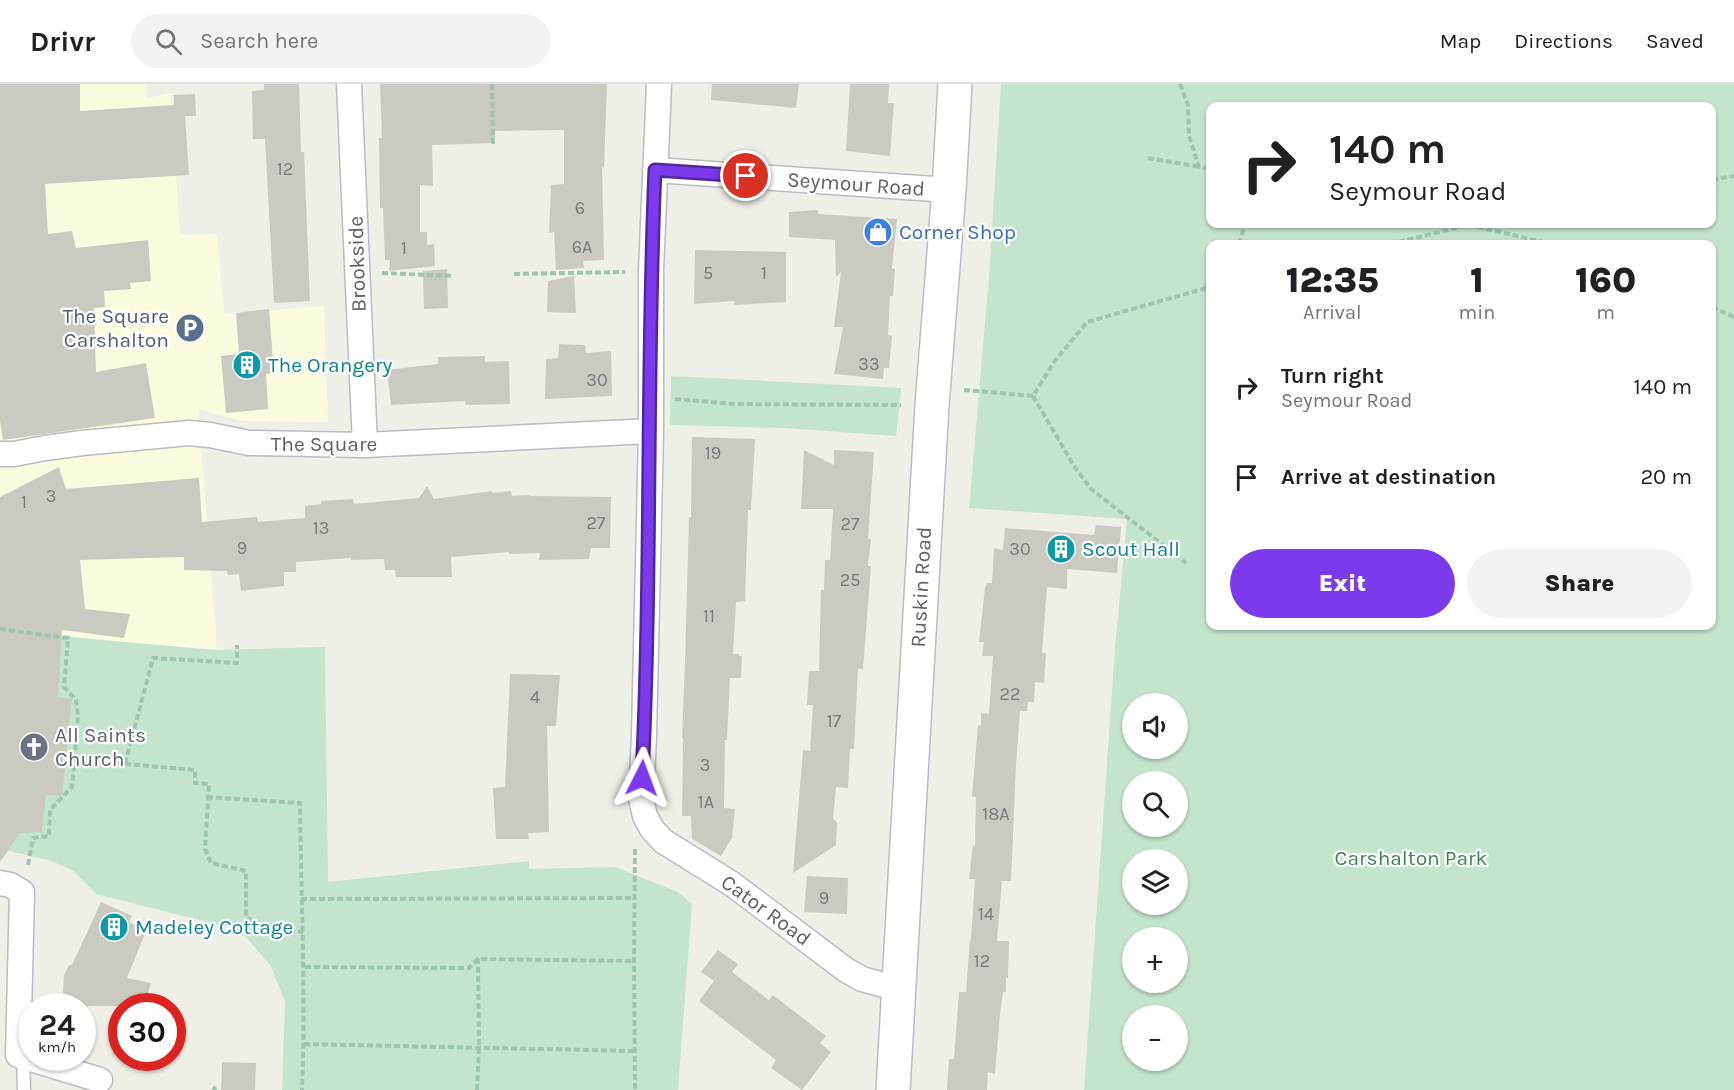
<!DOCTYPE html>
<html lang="en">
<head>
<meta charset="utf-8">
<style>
	:root { --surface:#fff; --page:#f2f2f2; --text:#202124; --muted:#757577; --line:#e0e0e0; --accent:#7c3aed }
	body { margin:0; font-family:Karla,sans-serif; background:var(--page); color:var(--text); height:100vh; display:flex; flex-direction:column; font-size:22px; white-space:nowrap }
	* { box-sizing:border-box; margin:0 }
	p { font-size:20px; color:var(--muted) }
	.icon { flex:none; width:33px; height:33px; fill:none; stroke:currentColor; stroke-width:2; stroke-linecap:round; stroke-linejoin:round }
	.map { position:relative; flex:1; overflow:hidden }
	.side { position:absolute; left:1206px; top:156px; width:510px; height:390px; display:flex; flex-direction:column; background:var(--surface); border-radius:12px; box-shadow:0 2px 4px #0004 }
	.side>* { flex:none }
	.banner { position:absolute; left:1206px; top:18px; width:510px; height:126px; border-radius:12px; box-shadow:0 2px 4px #0004; background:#fff; color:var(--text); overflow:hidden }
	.tools { position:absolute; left:1122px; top:609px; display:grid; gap:12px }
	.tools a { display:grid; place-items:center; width:66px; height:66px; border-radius:50%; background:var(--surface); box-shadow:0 2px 4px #0004; font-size:30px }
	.speed { position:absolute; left:18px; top:909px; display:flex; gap:12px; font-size:30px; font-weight:700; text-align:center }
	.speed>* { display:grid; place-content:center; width:78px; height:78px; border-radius:50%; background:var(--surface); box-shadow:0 2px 4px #0004; line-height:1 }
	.speed small { font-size:15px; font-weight:400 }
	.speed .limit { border:9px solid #d22; background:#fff; color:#111 }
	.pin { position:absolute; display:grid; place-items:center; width:51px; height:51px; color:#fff; margin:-26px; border:3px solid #fff; border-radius:50%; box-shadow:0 2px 6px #0007 }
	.me { position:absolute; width:66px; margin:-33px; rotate:3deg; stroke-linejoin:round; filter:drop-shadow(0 0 4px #0008) }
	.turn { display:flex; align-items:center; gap:21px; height:126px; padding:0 24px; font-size:27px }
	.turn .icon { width:78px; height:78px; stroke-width:2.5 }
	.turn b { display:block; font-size:42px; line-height:51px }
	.eta { display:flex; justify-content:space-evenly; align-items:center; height:102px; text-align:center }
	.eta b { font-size:36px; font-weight:800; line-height:42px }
	.primary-button { display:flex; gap:12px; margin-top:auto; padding:12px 24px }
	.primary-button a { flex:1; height:69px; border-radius:36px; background:var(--accent); color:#fff; font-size:24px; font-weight:800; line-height:69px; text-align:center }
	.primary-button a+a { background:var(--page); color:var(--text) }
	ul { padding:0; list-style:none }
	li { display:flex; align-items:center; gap:18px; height:90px; padding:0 24px }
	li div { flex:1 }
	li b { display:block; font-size:22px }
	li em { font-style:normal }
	header { display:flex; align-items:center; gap:36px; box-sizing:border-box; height:84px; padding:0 30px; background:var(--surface); border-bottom:2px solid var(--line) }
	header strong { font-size:28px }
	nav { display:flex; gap:33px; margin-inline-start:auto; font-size:21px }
	.search { width:420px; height:54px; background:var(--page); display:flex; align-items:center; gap:15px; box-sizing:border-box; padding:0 21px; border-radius:33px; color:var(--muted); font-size:22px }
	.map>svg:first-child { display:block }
	.commercial { fill:#fafbde }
	.green { fill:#c5e4cd; fill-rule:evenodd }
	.building { fill:#cacac2 }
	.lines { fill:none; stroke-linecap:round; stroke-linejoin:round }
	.service-casing { stroke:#bbbbc1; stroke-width:15 }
	.minor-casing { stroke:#bbbbc1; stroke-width:27 }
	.secondary-casing { stroke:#bbbcc2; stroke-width:36 }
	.path { stroke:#9ec4b3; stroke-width:4; stroke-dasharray:6 3; stroke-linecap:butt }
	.service { stroke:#fff; stroke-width:12 }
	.minor { stroke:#fff; stroke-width:24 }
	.secondary { stroke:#fff; stroke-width:33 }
	.route-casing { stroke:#51269a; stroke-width:15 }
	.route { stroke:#7c3aed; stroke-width:10 }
	.labels { text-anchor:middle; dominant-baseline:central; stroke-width:4.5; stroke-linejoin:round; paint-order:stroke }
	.number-label { font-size:18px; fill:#797a7c }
	.street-label { font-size:21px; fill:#5e5f65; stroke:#fff }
	.shop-label { font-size:21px; fill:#366cbe; stroke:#fff; text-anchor:start }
	.service-label { font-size:21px; fill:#4e5e75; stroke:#fff; text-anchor:end }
	.culture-label { font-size:21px; fill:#0d838f; stroke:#fff; text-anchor:start }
	.worship-label { font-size:21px; fill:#5b616d; stroke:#fff; text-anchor:start }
	.park-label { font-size:21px; fill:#3d8454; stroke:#fff }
</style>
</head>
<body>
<header>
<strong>Drivr</strong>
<div class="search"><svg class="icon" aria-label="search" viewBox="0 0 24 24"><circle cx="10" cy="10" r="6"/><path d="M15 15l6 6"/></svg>Search here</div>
<nav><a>Map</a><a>Directions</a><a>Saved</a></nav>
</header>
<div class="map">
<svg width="1734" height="1006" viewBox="0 0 1734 1006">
	<rect width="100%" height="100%" fill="#eeefe6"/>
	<path class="commercial" d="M0,0H146L147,14L171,9L180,151L217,150L224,230L324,222L328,338L242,337L198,325L217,565L149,563L72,552L0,546Z"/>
	<path class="green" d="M1001,0H1734V1006H1084L1115,565L1127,435L969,424L989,193ZM1210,22H1712V140H1210ZM1210,160H1712V542H1210ZM1132,620H1178V664H1132ZM1132,698H1178V742H1132ZM1132,776H1178V820H1132ZM1132,854H1178V898H1132ZM1132,932H1178V976H1132Z
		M671,292L901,304L896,352L784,344L670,341Z
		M0,547L216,566L325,563L328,798L529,777V785L615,783L678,808L692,820L678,1006H282L285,918L271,882L245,852L235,845L96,810L72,786L49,776L0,765Z"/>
	<path class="building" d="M0,0H80V27L174,21V11L195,10L196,32H185L189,91L45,100L48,150L72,147L76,164L148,156L151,197L130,199L131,205L104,207L105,223L94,224L96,288L146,279L155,334L3,356L0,337Z
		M264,0H299L301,68H304L310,217L274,219L265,55H253L252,7L264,6Z
		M380,0H607L604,84L602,83L604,176L583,177L584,184L556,186L554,148L549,149L551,101L564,100V46L495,47V59L432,61L433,102L420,101V148H427V161L434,160L435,182L389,187L390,176H385L383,124H380L379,54H382Z
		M712,0H799L796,24L711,16Z
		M850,0H889L888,19H894L890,72L846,67Z
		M818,126V130L897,135L892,184L895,185L893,212H890L888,251L892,252L889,284H884L883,295L834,290L843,243H834L841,188L836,193L835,156L789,153V128Z
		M695,166L786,168V218L734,221V217L694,220Z
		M447,185L448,224L424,225L423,187Z
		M574,192L576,229L547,228L548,197Z
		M269,225L274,289L266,290L268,325L226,329L221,272L239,270L236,229Z
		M559,260L585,261L586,269L611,267L612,312L545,315L546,275L558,274Z
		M485,272V278L509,277L510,320L466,321L465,317L391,321L387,286L438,280V273Z
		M692,353L755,355L751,426H748L745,517L736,518L733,570H739V572H742L741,594H730L727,656H725L724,724L735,725L732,754L721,772L692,755L691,732H682L683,655H682L685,578L689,433H691Z
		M804,366L834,381V366L874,368L868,455H871L868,482H871L863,585H858L854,665H850L848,704L836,703L833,734L837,739L836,761L793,789L803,666L810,667L813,621H807L809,587H819L821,506H824L825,476H830L833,425H801Z
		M59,383L66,405L199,394L202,438L257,433L258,438L305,434V422L321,420V417L353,415L354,420L419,414L427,402L434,415L492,407V409L511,407L512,412L530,411V412L611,413L610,464H591L589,475L539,476L540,469L509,470V468L451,473L452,493H396L395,486H385L384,475L351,476V474L296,478V488H284V502L241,507L239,490L228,491L227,487L184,486V473L80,476L85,525L130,530L124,554L62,546L58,613L72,615L62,712L46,711L42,748L20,749L0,778V413Z
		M1096,441L1121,443L1117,489L1067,485V505L1047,503L1042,569H1046L1044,599L1035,598L1034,618H1028L1027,627H1020L1016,681L1011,797H1002L997,857H1009L1008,894H1006V908H1003L1000,930L995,990L988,988L987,1006H947L949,975H954L959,908H966L970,855L971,856L975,795H969L973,761L975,762L976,713L972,712L978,641L981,642V629L989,630L993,572H982L984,558H979L985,504L987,499H992L994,464L1003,466L1005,444L1094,451Z
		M510,590L560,591L556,642H547L549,748L528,749L529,755H496L493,704L505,703Z
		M807,792L848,794L847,830L804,828Z
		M101,818L132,832L129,838L146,847L127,894L151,899L144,922H62L64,891L69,881H72Z
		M718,866L738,880L732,888L769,916L773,911L826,952L820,959L831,968L802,1006L771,984L776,976L699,917L714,897L701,888Z
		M222,978L256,979L255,1006H221Z"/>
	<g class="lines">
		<g class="service-casing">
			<path id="service" d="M23,973L24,1006"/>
		</g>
		<g class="minor-casing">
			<path id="minor" d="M349,0L365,361
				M659,0L651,187V347L644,652L641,715L645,732L652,745L663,757L732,800L846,886L862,895L898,905
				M655,86L949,106
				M0,370H14L45,364L82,359L189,349L210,351L249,359L365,361L651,347
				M0,799L10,801L22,808L18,971L100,996"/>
		</g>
		<g class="secondary-casing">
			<path id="secondary" d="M893,1006L932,321L949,106L955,0"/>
		</g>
		<path class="path" d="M492,0L493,62
			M1180,0L1188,21L1189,52L1199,83L1210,85
			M1148,74L1201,83
			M1712,96L1734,92
			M1460,140L1469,141L1479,140
			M1239,160L1245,140
			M1390,160L1469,141L1552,160
			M382,189L454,192
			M514,190L625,188
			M1204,205L1210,196
			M1712,223L1734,233
			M964,306L1033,312L1054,278L1087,238L1210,203
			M1033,312L1074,382L1091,405L1186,479
			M675,315L734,320L901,321
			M0,545L68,554L64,603L76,616L78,631L75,672L125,680L153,574L237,579V561
			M125,680L195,686V699L209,700L205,765L211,779L246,787V833L266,845L303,848
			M207,713L300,719C301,815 306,910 302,1006
			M635,765L634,877L635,1006
			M28,781L33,754L49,752L50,726L72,703L75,672
			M301,815L634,814
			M305,883L469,884L478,875L634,877
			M304,960L634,967
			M213,1006L216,1003
			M477,1006L479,964L478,875"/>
		<use href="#service" class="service"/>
		<use href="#minor" class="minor"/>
		<use href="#secondary" class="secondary"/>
	</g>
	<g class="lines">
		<g class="route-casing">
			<path id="route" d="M642,694C652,491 646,289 655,86L746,92"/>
		</g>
		<use href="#route" class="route"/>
	</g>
	<defs>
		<g id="shop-disc" transform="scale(1.5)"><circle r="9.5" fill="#3f7fe0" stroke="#fff"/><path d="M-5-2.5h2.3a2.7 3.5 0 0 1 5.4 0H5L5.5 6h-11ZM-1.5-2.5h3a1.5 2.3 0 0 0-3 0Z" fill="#fff"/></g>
		<g id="parking-disc" transform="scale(1.5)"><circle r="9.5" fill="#5c6f8a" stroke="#fff"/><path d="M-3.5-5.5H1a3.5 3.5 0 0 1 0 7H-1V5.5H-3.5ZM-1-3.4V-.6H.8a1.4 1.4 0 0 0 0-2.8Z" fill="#fff"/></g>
		<g id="building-disc" transform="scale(1.5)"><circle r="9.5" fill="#0f9aa8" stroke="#fff"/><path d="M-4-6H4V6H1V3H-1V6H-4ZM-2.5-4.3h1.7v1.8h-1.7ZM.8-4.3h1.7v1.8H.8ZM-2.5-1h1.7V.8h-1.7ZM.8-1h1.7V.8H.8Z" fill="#fff"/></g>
		<g id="church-disc" transform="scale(1.5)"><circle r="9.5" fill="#6b7280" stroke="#fff"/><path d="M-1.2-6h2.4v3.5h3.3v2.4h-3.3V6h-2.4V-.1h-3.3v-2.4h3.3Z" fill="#fff"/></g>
	</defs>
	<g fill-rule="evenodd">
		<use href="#shop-disc" x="878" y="148"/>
		<use href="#parking-disc" x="190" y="244"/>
		<use href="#building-disc" x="247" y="281"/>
		<use href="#building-disc" x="1061" y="465"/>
		<use href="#church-disc" x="34" y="663"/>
		<use href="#building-disc" x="114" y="843"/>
	</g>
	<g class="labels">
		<g class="number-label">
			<text x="285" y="85">12</text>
			<text x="580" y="124">6</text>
			<text x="582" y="163">6A</text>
			<text x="404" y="164">1</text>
			<text x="708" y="189">5</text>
			<text x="764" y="189">1</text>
			<text x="869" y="280">33</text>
			<text x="597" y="296">30</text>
			<text x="713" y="369">19</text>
			<text x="51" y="412">3</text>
			<text x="24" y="418">1</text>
			<text x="596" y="439">27</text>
			<text x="850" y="440">27</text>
			<text x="321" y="444">13</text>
			<text x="242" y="464">9</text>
			<text x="1020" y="465">30</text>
			<text x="850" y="496">25</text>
			<text x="709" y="532">11</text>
			<text x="1010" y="610">22</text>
			<text x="535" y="613">4</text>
			<text x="834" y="637">17</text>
			<text x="705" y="681">3</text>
			<text x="706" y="718">1A</text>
			<text x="996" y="730">18A</text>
			<text x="824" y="814">9</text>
			<text x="986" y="830">14</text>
			<text x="982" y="877">12</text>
		</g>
		<g class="street-label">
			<text transform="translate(856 100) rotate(4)">Seymour Road</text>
			<text transform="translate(357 180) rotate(-92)">Brookside</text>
			<text x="324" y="360">The Square</text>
			<text transform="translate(921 503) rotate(-87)">Ruskin Road</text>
			<text transform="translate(766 826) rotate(36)">Cator Road</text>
		</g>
		<g class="shop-label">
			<text x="899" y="148">Corner Shop</text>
		</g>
		<g class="service-label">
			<text x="169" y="232">The Square<tspan x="169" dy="24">Carshalton</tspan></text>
		</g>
		<g class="culture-label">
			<text x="268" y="281">The Orangery</text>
			<text x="1082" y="465">Scout Hall</text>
			<text x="135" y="843">Madeley Cottage</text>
		</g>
		<g class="worship-label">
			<text x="55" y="651">All Saints<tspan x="55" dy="24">Church</tspan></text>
		</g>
		<g class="park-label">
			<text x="1411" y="774">Carshalton Park</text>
		</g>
	</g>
</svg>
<div class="tools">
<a><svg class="icon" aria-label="sound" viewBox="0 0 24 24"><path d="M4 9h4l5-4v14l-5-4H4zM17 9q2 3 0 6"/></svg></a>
<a><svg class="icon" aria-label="search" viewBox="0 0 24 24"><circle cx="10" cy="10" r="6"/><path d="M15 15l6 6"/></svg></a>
<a><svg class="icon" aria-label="layers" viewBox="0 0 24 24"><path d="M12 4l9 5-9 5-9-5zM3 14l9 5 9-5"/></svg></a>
<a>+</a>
<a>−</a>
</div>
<div class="speed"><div>24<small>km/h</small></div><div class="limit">30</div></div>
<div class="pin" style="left:746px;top:92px;background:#d93025"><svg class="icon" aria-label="arrive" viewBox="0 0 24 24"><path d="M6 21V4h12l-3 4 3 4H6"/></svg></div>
<svg class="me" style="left:642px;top:694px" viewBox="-20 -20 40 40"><path d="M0-17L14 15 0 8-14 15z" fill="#7c3aed" stroke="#fff" stroke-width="4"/></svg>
<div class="banner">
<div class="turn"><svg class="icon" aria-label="right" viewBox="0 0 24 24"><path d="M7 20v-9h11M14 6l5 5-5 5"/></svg><div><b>140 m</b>Seymour Road</div></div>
</div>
<section class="side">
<div class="eta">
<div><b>12:35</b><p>Arrival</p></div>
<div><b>1</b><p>min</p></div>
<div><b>160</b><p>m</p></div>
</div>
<ul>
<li><svg class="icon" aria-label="right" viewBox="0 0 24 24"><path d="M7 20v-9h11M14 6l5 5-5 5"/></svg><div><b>Turn right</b><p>Seymour Road</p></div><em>140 m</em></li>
<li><svg class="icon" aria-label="arrive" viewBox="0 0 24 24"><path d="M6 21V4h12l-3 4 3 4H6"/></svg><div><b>Arrive at destination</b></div><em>20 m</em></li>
</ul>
<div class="primary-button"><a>Exit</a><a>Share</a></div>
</section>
</div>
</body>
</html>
